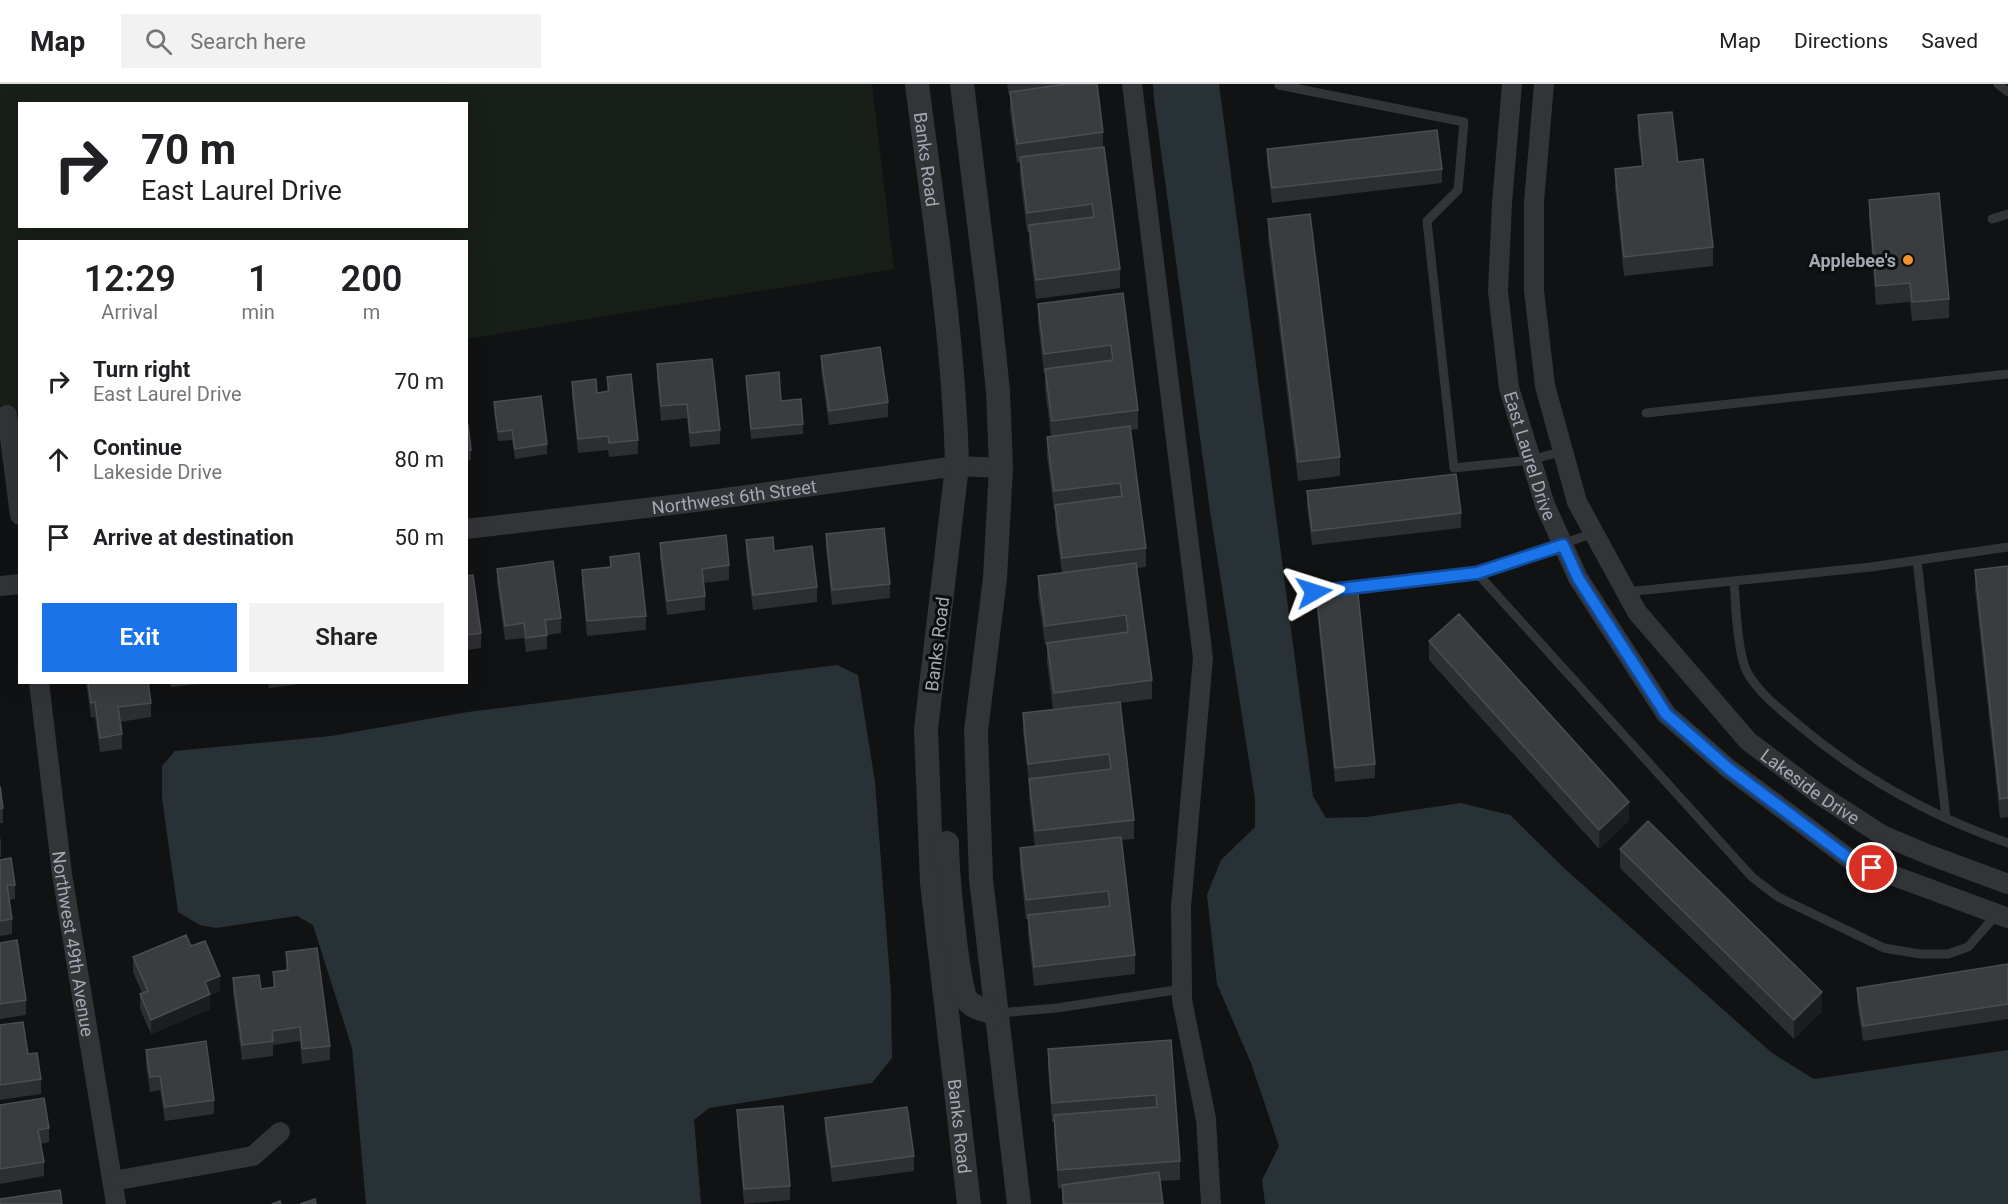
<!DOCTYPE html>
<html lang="en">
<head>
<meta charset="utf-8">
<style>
	:root { --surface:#fff; --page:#f2f2f2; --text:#202124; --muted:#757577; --line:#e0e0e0; --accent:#1a73e8 }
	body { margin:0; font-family:Roboto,sans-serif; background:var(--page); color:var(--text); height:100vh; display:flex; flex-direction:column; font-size:22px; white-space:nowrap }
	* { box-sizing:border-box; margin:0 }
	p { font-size:20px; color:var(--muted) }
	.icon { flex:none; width:33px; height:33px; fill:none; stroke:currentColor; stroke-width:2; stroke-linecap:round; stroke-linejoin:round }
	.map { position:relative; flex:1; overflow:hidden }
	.drawer { position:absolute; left:18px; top:156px; width:450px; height:444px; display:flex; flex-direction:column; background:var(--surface); border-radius:0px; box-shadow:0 6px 24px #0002 }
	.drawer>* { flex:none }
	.top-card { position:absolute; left:18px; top:18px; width:450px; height:126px; border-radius:0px; box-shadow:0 6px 24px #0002; background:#fff; color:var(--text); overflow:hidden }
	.pin { position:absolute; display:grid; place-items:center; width:51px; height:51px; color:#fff; margin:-26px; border:3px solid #fff; border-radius:50%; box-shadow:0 2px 6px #0007 }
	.me { position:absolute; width:66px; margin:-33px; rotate:84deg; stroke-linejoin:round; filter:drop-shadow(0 0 4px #0008) }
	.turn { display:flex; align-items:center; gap:21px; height:126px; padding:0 24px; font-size:27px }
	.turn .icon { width:78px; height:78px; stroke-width:2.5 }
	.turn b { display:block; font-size:42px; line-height:51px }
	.eta { display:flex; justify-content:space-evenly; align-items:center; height:102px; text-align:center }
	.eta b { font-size:36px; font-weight:600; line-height:42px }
	.button { display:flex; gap:12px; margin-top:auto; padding:12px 24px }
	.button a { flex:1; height:69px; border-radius:0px; background:var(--accent); color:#fff; font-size:24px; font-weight:600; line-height:69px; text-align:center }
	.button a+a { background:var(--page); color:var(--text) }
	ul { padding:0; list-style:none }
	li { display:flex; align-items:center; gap:18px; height:78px; padding:0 24px }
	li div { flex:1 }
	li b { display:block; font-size:22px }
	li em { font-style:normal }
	header { display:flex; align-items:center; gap:36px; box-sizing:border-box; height:84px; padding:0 30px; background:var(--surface); border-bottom:2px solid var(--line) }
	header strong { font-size:28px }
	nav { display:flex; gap:33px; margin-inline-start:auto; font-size:21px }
	.search { width:420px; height:54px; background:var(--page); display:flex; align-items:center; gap:15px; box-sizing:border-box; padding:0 21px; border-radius:0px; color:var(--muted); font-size:22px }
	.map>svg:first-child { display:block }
	.green { fill:#181e18; fill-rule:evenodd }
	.water { fill:#283236 }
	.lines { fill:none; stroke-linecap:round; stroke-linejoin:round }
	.service { stroke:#323438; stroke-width:9 }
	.minor { stroke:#323438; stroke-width:20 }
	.tertiary { stroke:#323438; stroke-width:24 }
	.wall { fill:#2d2e31 }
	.shaded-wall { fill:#1c1d1f }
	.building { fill:#3a3c3f; stroke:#4a4d51; stroke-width:1.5 }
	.route-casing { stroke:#114b97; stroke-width:15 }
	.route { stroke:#1a73e8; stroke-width:10 }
	.poi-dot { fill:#f39229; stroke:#0c0d0e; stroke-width:2 }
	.labels { text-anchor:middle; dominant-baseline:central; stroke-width:6; stroke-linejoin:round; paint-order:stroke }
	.street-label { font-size:18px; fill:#a3aab4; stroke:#0c0d0e }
	.poi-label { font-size:18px; font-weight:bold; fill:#a3aab4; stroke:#0c0d0e; text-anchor:end }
</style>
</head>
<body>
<header>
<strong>Map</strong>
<div class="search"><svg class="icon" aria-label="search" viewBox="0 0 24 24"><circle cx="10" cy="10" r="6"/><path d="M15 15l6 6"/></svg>Search here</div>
<nav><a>Map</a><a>Directions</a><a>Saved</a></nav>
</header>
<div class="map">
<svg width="2008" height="1120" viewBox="0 0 2008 1120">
	<rect width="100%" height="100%" fill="#111213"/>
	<path class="green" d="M0,0H872L894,185L467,255L466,158H20L19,328L0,331ZM20,20H466V142H20Z"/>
	<path class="water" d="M1153,0H1219L1313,712L1326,734L1366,733L1461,719L1510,731L1564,784L1772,969L1814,995L2008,966V1120H1265L1262,1096L1279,1062L1251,979L1217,900L1207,811L1221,776L1255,743V715L1210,427L1154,16Z
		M837,581L858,591L875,698L891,908L892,974L872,999L709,1024L694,1036L701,1120H366L352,964L313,841L297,832L216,844L200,841L178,828L162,714V682L175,667L331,652L468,628Z"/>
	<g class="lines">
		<path class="service" d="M1998,0L2008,8
			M1279,1L1464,38L1458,106L1427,137L1454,384L1531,376L1563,367
			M1992,135L2008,130
			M1646,329L2008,290
			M1594,449L1477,489L1752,793L1778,813L1884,864L1920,870H1948L1968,863L1997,830
			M1917,476L1946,734
			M1734,498C1736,521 1737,568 1747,588C1759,609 1776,622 1794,637C1857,691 1930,732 2008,759
			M1314,508L1477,489
			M1626,508L1871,483L2008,463
			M999,929L1057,924L1182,905"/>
		<g class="minor">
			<path d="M1132,0L1203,574L1181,823L1182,905V916L1206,1035L1211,1120"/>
			<path id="s1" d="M1512,0L1502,119L1498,207L1509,304L1545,421L1578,494L1666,630L1729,685L1851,776L2008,834"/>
			<path id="s2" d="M1544,0L1534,118V206L1545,302L1577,418L1637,528L1748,657L1820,711L1882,751L1927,770L2008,800"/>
			<path d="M7,331L20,431"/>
			<path id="s3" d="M466,445L688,419L957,382L1001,384"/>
			<path d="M0,502L20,500"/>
			<path id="s4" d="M39,598L62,790L116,1120"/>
			<path d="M113,1097L253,1072L280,1048"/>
		</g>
		<g class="tertiary">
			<path id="s5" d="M917,0C933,127 954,254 957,382L926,645L932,799L969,1120"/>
			<path d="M962,0L989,221L998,307L1001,384L995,494L976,647L981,795L1019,1120"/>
			<path d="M947,759C947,782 957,903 967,916C974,925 986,926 996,929"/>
		</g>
	</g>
	<path class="wall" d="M1007,0H1097L1103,48V63L1120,185V204L1036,215L1029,160V148H1027L1020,92V78L1017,79L1010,27V11H1009Z
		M1638,31L1678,78L1713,163V182L1624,192L1615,104V85L1642,82L1638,50Z
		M1267,65L1442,85V99L1272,119L1267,80Z
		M1869,116L1949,215V234L1912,237L1910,218L1876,221L1869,135Z
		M1268,135L1340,373V392L1298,397L1268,154Z
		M1123,209L1138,326V345L1131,346L1146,464V483L1137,484L1152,596V615L1120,619L1134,736V755L1122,756L1135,871V890L1034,902L1028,850V835H1026L1020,783V764L1035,763L1029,714V699L1023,648V629L1053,626L1047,578V561H1045L1038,511V492L1062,489L1055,440V426H1054L1047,372V353L1051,352L1045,304V289H1044L1038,239V220Z
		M821,272L888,318V333L829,341L821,286Z
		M657,280L720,346V360L690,363L687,334L661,337L657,295Z
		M746,292L781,317L803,340V350L751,355L746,301Z
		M607,293L638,356V370L609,373L608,366L578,369L572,312V298L597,309L607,308Z
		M494,318L547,360V370L515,375L512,356L498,357L494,328Z
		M466,342L471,366V376L466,377Z
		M1307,407L1461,429V444L1312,461L1307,422Z
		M826,450L890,500V514L832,521L826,464Z
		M746,456L774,467L817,503V518L753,526L746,470Z
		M660,459L729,481V496L704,499L705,512V526L667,531L660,474Z
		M610,473L646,532V546L587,552L582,500V486L610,483Z
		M2008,482V733L2000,734L1975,505V486Z
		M497,485L561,534V549L547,551V565L526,568L524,554L505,556L497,499Z
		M466,492L481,549V564L466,566Z
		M1317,514L1375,680V694L1335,698L1317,528Z
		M1429,557L1629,737L1599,765L1429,576Z
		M86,598H148L151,619V633L120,638L122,650V665L100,668L95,633H91Z
		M170,598H215L171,603Z
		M268,598H300V600L269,604Z
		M0,702L3,724V739H0Z
		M0,752L1,758V773H0Z
		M1620,765L1822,927L1794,955L1620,784Z
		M0,776L15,801V815L9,816L12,835V850L0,852Z
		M0,859L26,916V931L0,935Z
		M191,862L220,907L210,911V925L151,950L140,925V910L142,909L133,888V873Z
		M286,868L330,962V976L302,980L300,957L273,961V972L242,976L233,909V894L261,905L273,903V888L286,886Z
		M2008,880V935L1863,957L1857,918V904Z
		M0,941L28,970L41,995V1010L0,1016Z
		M1171,956L1180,1077V1096L1160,1097L1163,1120H1062V1104L1058,1105L1054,1050V1038H1052L1048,984V965Z
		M146,966L214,1016V1030L165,1037L160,1006L150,1008L146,980Z
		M0,1021L49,1044V1058L41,1060L44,1078V1092L0,1100Z
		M737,1026L790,1102V1116L744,1120L737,1041Z
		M825,1034L914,1072V1087L832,1098L825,1048Z"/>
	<path class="shaded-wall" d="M1629,718V737L1599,765V746Z
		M220,892V907L210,911V925L151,950V936L205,898Z
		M1822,908V927L1794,955V936Z"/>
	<path class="building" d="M1066,0H1097L1103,48L1017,60L1010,8Z
		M1672,28L1678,78L1703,75L1713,163L1624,173L1615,85L1643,82L1638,31Z
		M1437,46L1442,85L1272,104L1267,65Z
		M1104,63L1120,185L1036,196L1029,141L1094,133L1092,120L1027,129L1020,73Z
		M1939,109L1949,215L1912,218L1910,199L1876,202L1869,116Z
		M1310,130L1340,373L1298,378L1268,135Z
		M1123,209L1138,326L1052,337L1045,285L1113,276L1111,261L1044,270L1038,220Z
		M880,263L888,318L829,327L821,272Z
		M712,275L720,346L690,349L687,320L661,322L657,280Z
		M779,288L781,317L801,315L803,340L751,345L746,292Z
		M631,290L638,356L609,359L608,352L578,355L572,298L596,295L597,309L609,307L607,293Z
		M541,312L547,360L515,365L512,346L498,348L494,318Z
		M468,341L471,366L466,367V342Z
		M1130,342L1146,464L1062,474L1055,421L1122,412L1120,399L1054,407L1047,353Z
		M1456,390L1461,429L1312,447L1307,407Z
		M884,444L890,500L832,506L826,450Z
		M726,451L729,481L702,485L705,512L667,517L660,459Z
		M773,453L774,467L812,462L817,503L753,511L746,456Z
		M639,469L646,532L587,537L582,486L611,483L610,473Z
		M553,477L561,534L545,536L547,551L526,554L524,539L505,542L497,485Z
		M1136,479L1152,596L1054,609L1047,559L1128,548L1126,531L1045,542L1038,492Z
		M2008,482V714L2000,715L1975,486Z
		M473,491L481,549L466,551V492Z
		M1358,509L1375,680L1335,684L1317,514Z
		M1459,530L1629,718L1599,746L1429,557Z
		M88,598H148L151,619L118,623L122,650L100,654L95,618L91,619Z
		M1120,618L1134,736L1035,747L1029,695L1111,685L1109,670L1028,680L1023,629Z
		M0,702L3,724L0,725Z
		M1648,737L1822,908L1794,936L1620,765Z
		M1121,753L1135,871L1034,883L1028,831L1110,822L1108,807L1026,816L1020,764Z
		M11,774L15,801H7L12,835L0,837V776Z
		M186,851L191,862L205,857L220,892L205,898L210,910L151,936L140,910L148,907L133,873Z
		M17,856L26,916L0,920V859Z
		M317,864L330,962L302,965L300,943L272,947L273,957L242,961L233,894L259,891L261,905L275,903L273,888L288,886L286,868Z
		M2008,880V920L1863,942L1857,904Z
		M23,938L28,970L37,969L41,995L0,1001V941Z
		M1171,956L1180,1077L1058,1086L1054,1031L1157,1023L1156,1011L1052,1019L1048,965Z
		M206,957L214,1016L165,1023L160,992L150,993L146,966Z
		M44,1014L49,1044L38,1046L44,1078L0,1085V1021Z
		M783,1022L790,1102L744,1105L737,1026Z
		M907,1023L914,1072L832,1083L825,1034Z
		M1159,1088L1163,1120H1064L1062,1101Z
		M60,1106L62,1120H0V1115Z
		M315,1115L316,1120H300Z
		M280,1117L281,1120H272Z"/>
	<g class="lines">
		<g class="route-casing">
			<path id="route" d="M1314,508L1477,489L1563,461L1578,494L1666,630L1729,685L1851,776L1872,784"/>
		</g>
		<use href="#route" class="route"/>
	</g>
	<circle class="poi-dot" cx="1908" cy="176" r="6"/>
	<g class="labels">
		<g class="street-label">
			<text stroke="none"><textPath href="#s5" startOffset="76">Banks Road</textPath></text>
			<text stroke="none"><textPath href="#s1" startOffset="376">East Laurel Drive</textPath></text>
			<text stroke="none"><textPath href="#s3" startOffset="270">Northwest 6th Street</textPath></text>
			<text transform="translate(937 560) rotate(-83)">Banks Road</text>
			<text stroke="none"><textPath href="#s2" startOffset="796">Lakeside Drive</textPath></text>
			<text stroke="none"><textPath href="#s4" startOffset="264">Northwest 49th Avenue</textPath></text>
			<text stroke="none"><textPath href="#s5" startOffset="1048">Banks Road</textPath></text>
		</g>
		<g class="poi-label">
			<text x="1896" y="176">Applebee's</text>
		</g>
	</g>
</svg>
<div class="pin" style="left:1872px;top:784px;background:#d93025"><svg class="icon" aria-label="arrive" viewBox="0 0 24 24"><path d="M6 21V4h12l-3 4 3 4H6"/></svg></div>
<svg class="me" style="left:1314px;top:508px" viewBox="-20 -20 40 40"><path d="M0-17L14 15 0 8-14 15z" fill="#1a73e8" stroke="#fff" stroke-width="4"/></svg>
<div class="top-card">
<div class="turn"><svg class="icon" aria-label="right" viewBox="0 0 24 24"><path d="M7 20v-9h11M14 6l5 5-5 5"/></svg><div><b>70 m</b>East Laurel Drive</div></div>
</div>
<section class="drawer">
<div class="eta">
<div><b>12:29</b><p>Arrival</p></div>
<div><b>1</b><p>min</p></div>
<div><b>200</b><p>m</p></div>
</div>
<ul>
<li><svg class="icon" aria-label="right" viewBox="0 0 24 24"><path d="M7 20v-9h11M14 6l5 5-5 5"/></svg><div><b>Turn right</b><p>East Laurel Drive</p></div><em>70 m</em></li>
<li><svg class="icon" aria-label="ahead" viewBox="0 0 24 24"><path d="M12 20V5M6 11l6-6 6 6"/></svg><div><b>Continue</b><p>Lakeside Drive</p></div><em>80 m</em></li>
<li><svg class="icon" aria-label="arrive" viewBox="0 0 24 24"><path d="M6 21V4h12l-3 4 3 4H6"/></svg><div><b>Arrive at destination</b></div><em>50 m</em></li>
</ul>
<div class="button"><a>Exit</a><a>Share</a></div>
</section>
</div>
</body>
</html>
